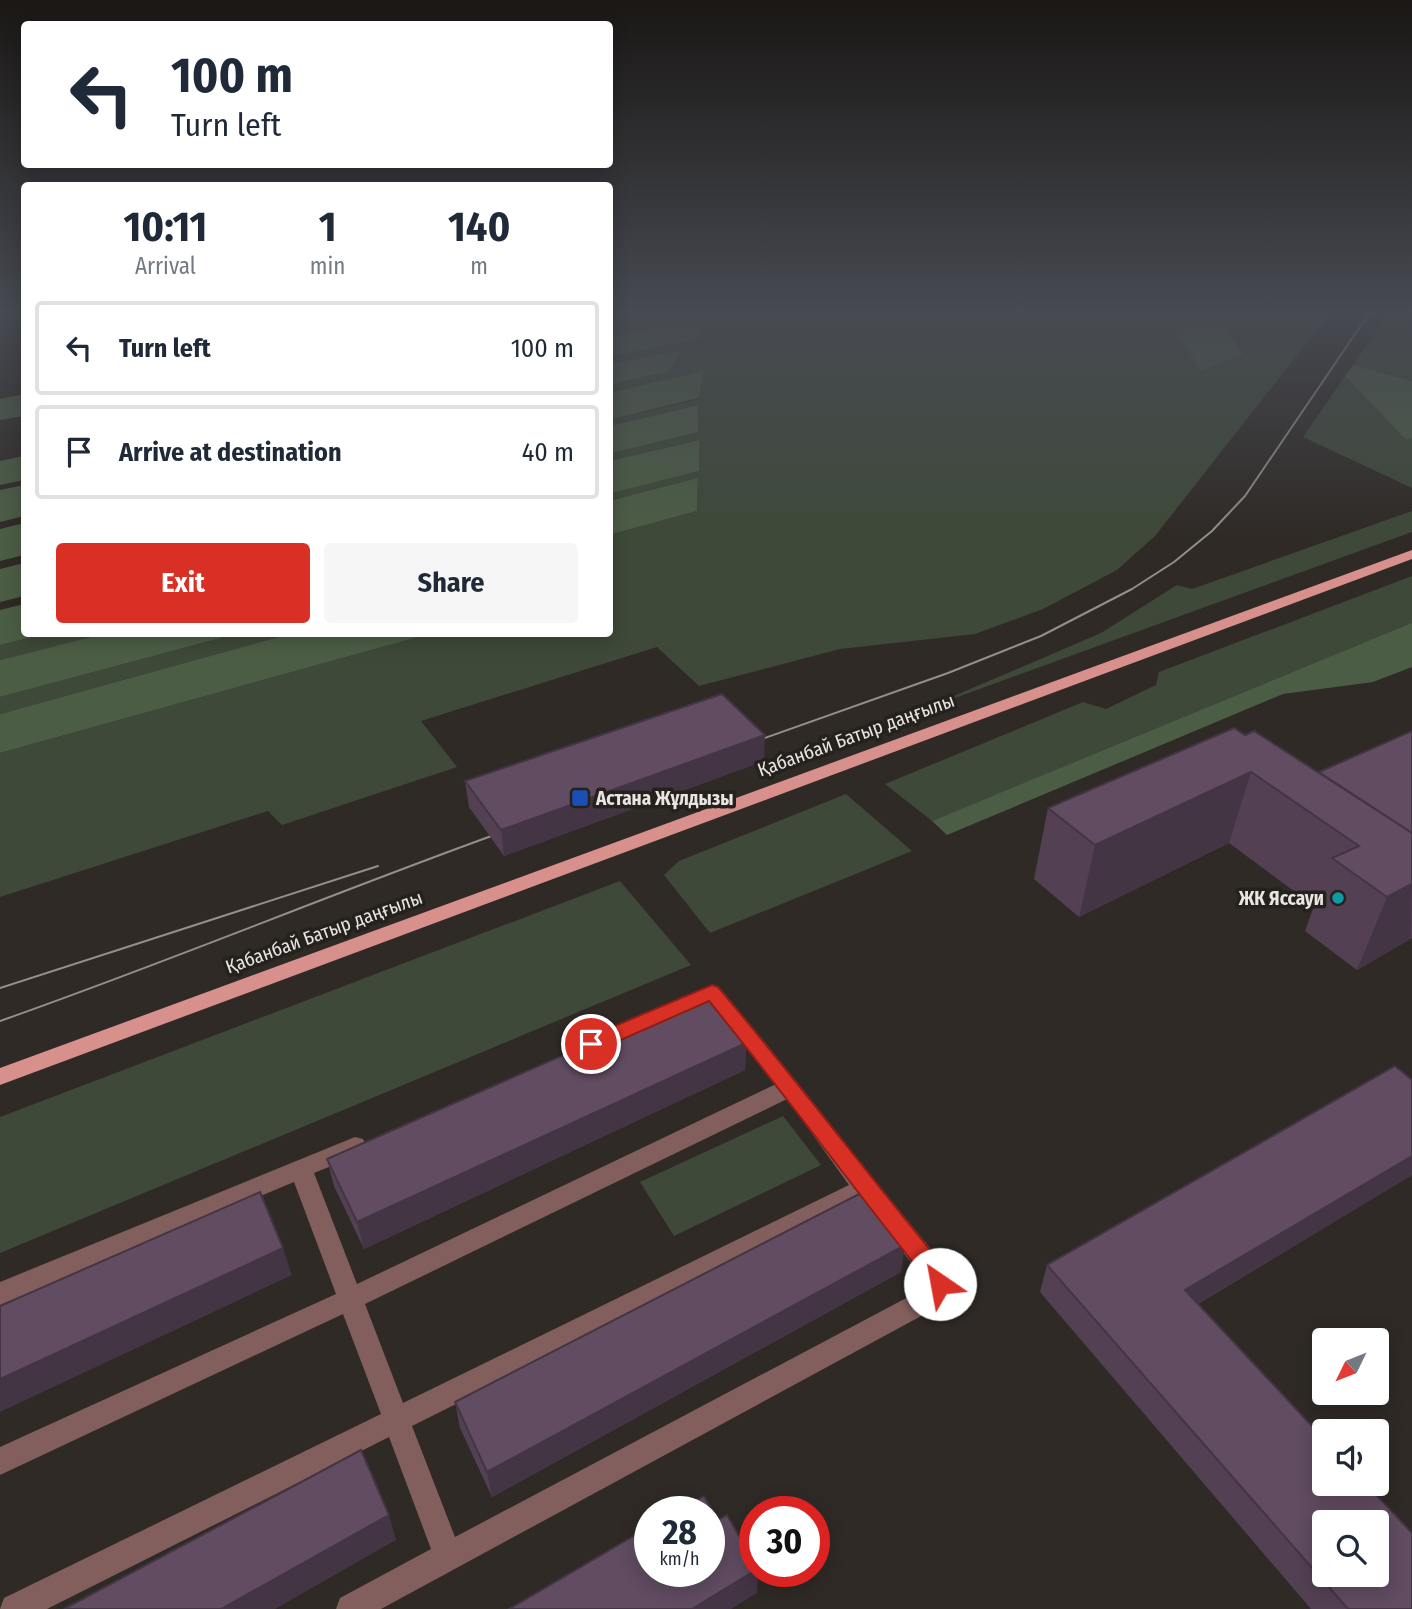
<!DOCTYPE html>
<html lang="en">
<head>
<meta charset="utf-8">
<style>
	:root { --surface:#fff; --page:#f6f6f7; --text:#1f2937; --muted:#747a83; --line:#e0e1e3; --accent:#d93025 }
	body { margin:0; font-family:"Fira Sans Condensed",sans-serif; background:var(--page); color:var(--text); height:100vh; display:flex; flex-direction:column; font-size:26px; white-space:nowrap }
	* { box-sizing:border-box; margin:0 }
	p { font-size:23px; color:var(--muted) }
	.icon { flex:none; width:38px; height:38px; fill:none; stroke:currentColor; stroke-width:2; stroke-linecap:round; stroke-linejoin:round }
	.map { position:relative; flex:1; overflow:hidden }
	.panel { position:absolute; left:21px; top:182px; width:592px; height:455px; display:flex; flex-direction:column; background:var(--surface); border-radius:7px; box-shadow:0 4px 18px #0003 }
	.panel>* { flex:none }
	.top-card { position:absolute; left:21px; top:21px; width:592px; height:147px; border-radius:7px; box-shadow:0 4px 18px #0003; background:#fff; color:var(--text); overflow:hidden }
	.needle { width:46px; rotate:227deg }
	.controls { position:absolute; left:1312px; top:1328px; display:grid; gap:14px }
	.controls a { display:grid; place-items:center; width:77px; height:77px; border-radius:7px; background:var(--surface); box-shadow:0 4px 18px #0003; font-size:35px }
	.speed { position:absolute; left:634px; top:1496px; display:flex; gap:14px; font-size:35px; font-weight:700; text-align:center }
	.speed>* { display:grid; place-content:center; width:91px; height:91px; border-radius:50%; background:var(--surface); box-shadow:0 4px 18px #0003; line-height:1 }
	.speed small { font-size:18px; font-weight:400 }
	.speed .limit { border:10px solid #d22; background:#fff; color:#111 }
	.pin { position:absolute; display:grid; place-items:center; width:60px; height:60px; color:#fff; margin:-30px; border:4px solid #fff; border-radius:50%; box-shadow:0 2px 7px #0007 }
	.me { position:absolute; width:77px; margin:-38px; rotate:327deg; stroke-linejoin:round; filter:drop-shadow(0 0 5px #0008) }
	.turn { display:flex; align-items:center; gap:24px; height:147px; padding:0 35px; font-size:32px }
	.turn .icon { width:91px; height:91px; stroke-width:2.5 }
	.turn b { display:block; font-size:49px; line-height:60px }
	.eta { display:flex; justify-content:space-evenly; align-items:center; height:119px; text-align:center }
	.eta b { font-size:42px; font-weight:700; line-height:49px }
	.button { display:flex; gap:14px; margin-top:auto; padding:14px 35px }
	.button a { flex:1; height:80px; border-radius:7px; background:var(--accent); color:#fff; font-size:28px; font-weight:700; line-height:80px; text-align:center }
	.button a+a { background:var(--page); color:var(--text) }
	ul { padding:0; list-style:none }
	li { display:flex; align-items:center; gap:21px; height:94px; margin:0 14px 10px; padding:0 21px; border:4px solid var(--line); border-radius:7px }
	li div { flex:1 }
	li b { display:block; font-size:26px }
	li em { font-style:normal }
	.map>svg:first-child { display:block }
	.green { fill:#3e4939 }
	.forest { fill:#4c5d45 }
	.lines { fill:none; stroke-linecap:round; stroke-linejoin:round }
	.minor { fill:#825f5c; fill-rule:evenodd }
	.major { fill:#d8908c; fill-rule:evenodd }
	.tram { stroke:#938f8b; stroke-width:2 }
	.wall { fill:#534153 }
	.shaded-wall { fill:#443544 }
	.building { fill:#614c61; stroke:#443544; stroke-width:2; fill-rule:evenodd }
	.route { fill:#d93025; stroke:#8d1f18; stroke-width:2 }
	.transit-dot { fill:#1a4fb4; stroke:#25211c; stroke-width:2.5 }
	.culture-dot { fill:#0f9aa8; stroke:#25211c; stroke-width:2.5 }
	.labels { text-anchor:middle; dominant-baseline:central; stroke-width:7; stroke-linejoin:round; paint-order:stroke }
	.street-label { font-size:19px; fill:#e8e5e2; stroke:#25211c }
	.poi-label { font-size:19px; font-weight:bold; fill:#e8e5e2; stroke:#25211c; text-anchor:start }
</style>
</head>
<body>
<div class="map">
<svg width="1412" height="1609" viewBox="0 0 1412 1609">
	<rect width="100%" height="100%" fill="#2f2a26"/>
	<path class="green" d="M609,312H1164L1201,371L1242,354L1214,312H1331L1155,536L1117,570L1043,609L975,634L840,649L699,686L657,647L421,721L457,767L282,825L268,811L0,897V753L429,634H609V535L697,511L698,479L609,501V494L699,471L698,440L609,461V454L698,432L697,405L609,426V420L699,399L704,372L609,393V385L669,371L680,350L609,364V357L701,338L700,318L609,337Z
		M1390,312H1402L1412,323V381L1353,365Z
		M1345,376L1406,440L1412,438V488L1303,437Z
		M1412,511V532L919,711L1101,633L1177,585L1192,589Z
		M1412,576V627L932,821L885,784L1083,702L1106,709L1156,685L1159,672Z
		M45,634H102L0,660V645Z
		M236,634H289L0,714V697Z
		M846,794L912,851L710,933L664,875L679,861Z
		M620,881L691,965L0,1253V1117Z
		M783,1116L821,1165L674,1236L640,1182Z"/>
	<path class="forest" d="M1164,312H1214L1243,354L1201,371Z
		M701,318V338L609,357V337Z
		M681,350L669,371L609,385V364Z
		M1353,365L1412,381V438L1406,440L1345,376Z
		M704,371L699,398L609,420V393Z
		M24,394V416L0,420V399Z
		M698,405V432L609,454V426Z
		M699,440V471L609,494V461Z
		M24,456V480L0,485V461Z
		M698,478L697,511L609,535V501Z
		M24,485V516L0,522V490Z
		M24,523V555L0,561V529Z
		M24,563V596L0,602V569Z
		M24,604V634H45L0,645V610Z
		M1412,623V667L1373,682L1283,694L947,835L932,821Z
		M102,634H236L0,697V660Z
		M289,634H429L0,753V714Z"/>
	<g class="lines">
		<path class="minor" d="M712,985L719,987C797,1079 868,1175 946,1267L952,1284L947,1302L381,1609H336L340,1598L431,1549L389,1437L47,1609H0L4,1598L381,1414L343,1314L0,1475V1447L336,1294L294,1182L0,1305V1282L355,1137L363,1139L366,1146L363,1153L314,1173L357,1284L776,1084L709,1002L686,1011L679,1008L676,1003L679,998ZM787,1099L849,1185L403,1403L365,1304ZM862,1201L926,1281L927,1287L455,1537L412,1426Z"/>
		<path class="major" d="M1412,550V559L0,1085V1068Z"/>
		<path class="tram" d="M748,744L948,673L1041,636L1132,589L1174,562L1212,531L1245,496L1370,312
			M0,988L378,866
			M0,1021C171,961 338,891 508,830"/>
	</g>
	<path class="wall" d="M1412,731V938L1357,970L1305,931L1314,906L1229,843L1079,917L1034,879L1048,808L1245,735L1319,773Z
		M764,761L504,856L469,807L465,781Z
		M746,1043L745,1070L364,1249L334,1186L327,1159Z
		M1412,1175L1198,1304L1412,1609H1311L1040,1292L1047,1265Z
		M901,1272L492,1497L460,1428L455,1402Z"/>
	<path class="shaded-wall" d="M765,735L764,761L504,856L501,830Z
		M1251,772L1229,843L1079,917L1095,845Z
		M1412,884L1411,939L1357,970L1387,897Z
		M746,1043L745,1070L364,1249L357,1222Z
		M1412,1156V1175L1175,1317L1185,1290Z
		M905,1245L901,1272L492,1497L487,1472Z
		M283,1248L292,1275L0,1412V1379Z
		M389,1515L396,1540L275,1609H221Z
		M754,1571L758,1572L757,1593L731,1609H692Z"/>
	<path class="building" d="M722,694L765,735L501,830L465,781Z
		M1234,728L1245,735L1254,731L1412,833V884L1387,897L1332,858L1359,846L1251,772L1095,845L1048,808Z
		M1412,731V833L1319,772Z
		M705,993L746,1043L357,1222L327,1159Z
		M1395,1066L1412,1080V1156L1185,1290L1325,1440V1484H1366L1412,1533V1609H1348L1047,1265ZM1325,1522H1377V1575H1325Z
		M260,1192L283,1248L0,1379V1306Z
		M863,1192L905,1245L487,1472L455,1402Z
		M361,1450L389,1515L221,1609H64Z
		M704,1496L718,1520L727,1515L754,1562V1571L692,1609H509L649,1527V1572H709V1512H676Z"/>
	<linearGradient id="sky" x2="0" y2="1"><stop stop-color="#1a1715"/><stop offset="0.58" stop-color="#474a52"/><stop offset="1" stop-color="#474a52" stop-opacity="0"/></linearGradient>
	<rect width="1412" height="537" fill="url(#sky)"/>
	<path class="route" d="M712,985L718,987C796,1079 868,1175 945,1268L951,1284L948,1291L940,1294L932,1291L927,1280C853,1188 784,1093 709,1001L598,1050L591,1052L584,1050L581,1044L584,1039Z"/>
	<rect class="transit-dot" x="571" y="789" width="18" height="18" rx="3.5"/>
	<circle class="culture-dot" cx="1338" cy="898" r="7"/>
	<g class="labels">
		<g class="street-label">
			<text transform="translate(856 735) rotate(-20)">Қабанбай Батыр даңғылы</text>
			<text transform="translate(324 932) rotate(-20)">Қабанбай Батыр даңғылы</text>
		</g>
		<g class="poi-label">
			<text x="596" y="798">Астана Жұлдызы</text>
			<text x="1324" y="898" text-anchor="end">ЖК Яссауи</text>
		</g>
	</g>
</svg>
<div class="controls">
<a><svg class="needle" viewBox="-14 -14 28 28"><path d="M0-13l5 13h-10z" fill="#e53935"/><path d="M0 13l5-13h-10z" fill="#747a83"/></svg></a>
<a><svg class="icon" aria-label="sound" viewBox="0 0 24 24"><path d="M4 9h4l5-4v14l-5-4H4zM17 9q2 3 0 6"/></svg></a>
<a><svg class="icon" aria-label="search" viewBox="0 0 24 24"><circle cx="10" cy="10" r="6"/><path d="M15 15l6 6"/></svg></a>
</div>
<div class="speed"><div>28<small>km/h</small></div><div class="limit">30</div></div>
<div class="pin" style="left:591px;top:1044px;background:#d93025"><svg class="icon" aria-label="arrive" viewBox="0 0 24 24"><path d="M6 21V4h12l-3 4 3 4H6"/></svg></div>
<svg class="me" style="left:940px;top:1284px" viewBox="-20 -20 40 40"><circle r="19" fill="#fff"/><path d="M0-13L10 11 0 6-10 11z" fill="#d93025"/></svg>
<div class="top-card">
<div class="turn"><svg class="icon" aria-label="left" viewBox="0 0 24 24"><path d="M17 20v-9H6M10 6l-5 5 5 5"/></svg><div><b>100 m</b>Turn left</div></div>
</div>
<section class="panel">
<div class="eta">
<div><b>10:11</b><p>Arrival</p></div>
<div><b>1</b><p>min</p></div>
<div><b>140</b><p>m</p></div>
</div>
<ul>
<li><svg class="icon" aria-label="left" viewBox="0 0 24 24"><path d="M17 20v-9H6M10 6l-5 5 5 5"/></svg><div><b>Turn left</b></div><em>100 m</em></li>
<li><svg class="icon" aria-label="arrive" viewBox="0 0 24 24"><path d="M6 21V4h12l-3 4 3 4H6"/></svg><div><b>Arrive at destination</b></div><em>40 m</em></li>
</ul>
<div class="button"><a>Exit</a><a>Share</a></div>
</section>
</div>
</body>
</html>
